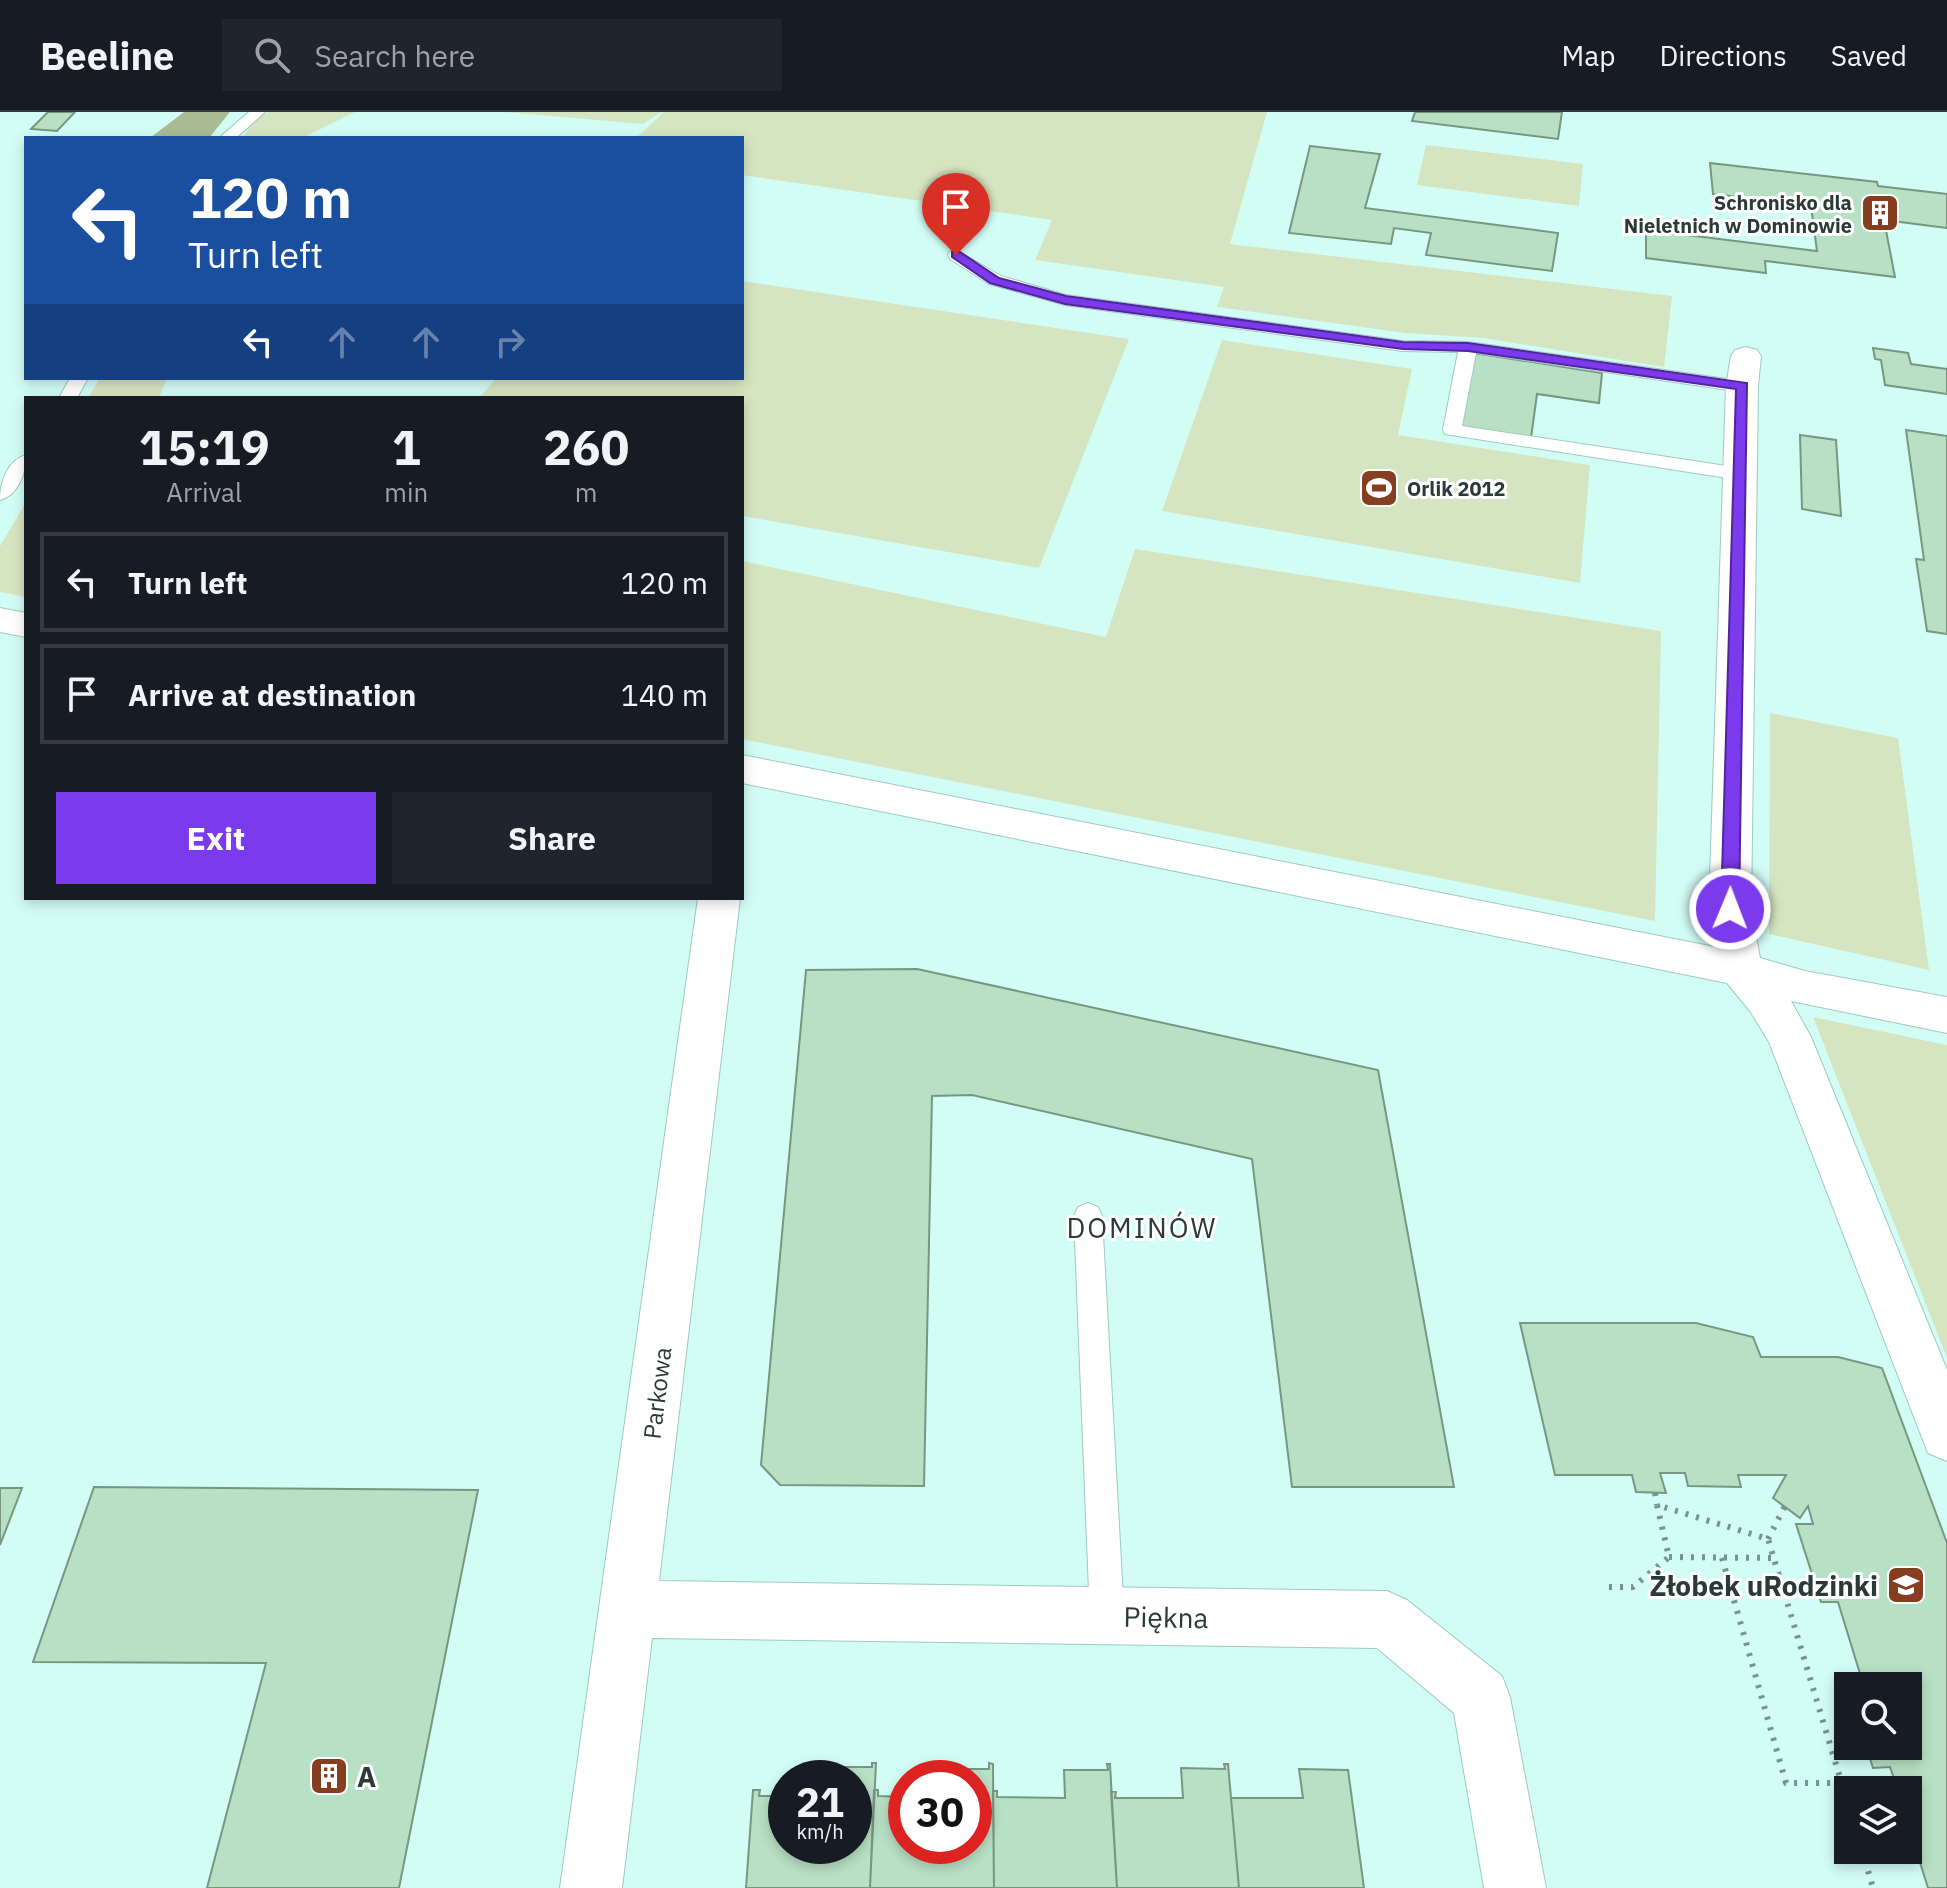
<!DOCTYPE html>
<html lang="en">
<head>
<meta charset="utf-8">
<style>
	:root { --surface:#171b24; --page:#20242c; --text:#f1f3f6; --muted:#9ea1a6; --line:#363941; --accent:#7c3aed }
	body { margin:0; font-family:"IBM Plex Sans",sans-serif; background:var(--page); color:var(--text); height:100vh; display:flex; flex-direction:column; font-size:30px; white-space:nowrap }
	* { box-sizing:border-box; margin:0 }
	p { font-size:26px; color:var(--muted) }
	.icon { flex:none; width:44px; height:44px; fill:none; stroke:currentColor; stroke-width:2; stroke-linecap:round; stroke-linejoin:round }
	.map { position:relative; flex:1; overflow:hidden }
	.panel { position:absolute; left:24px; top:284px; width:720px; height:504px; display:flex; flex-direction:column; background:var(--surface); border-radius:0px; box-shadow:0 4px 12px #0003 }
	.panel>* { flex:none }
	.hud { position:absolute; left:24px; top:24px; width:720px; height:244px; border-radius:0px; box-shadow:0 4px 12px #0003; background:#1a4fa0; color:#fff; overflow:hidden }
	.controls { position:absolute; left:1834px; top:1560px; display:grid; gap:16px }
	.controls a { display:grid; place-items:center; width:88px; height:88px; border-radius:0px; background:var(--surface); box-shadow:0 4px 12px #0003; font-size:40px }
	.speed { position:absolute; left:768px; top:1648px; display:flex; gap:16px; font-size:40px; font-weight:700; text-align:center }
	.speed>* { display:grid; place-content:center; width:104px; height:104px; border-radius:50%; background:var(--surface); box-shadow:0 4px 12px #0003; line-height:1 }
	.speed small { font-size:20px; font-weight:400 }
	.speed .limit { border:12px solid #d22; background:#fff; color:#111 }
	.pin { position:absolute; display:grid; place-items:center; width:68px; height:68px; color:#fff; margin:-82px -34px; border-radius:50% 50% 50% 0; rotate:-45deg; box-shadow:0 0 8px #0007 }
	.pin .icon { rotate:45deg }
	.me { position:absolute; width:88px; margin:-44px; rotate:1deg; stroke-linejoin:round; filter:drop-shadow(0 0 6px #0008) }
	.turn { display:flex; align-items:center; gap:28px; height:168px; padding:0 32px; font-size:36px }
	.turn .icon { width:104px; height:104px; stroke-width:2.5 }
	.turn b { display:block; font-size:56px; line-height:68px }
	.lanes { display:flex; align-items:center; height:76px; padding:0 32px; background:#0003; justify-content:center; gap:40px; direction:ltr }
	.lanes .off { opacity:.35 }
	.eta { display:flex; justify-content:space-evenly; align-items:center; height:136px; text-align:center }
	.eta b { font-size:48px; font-weight:700; line-height:56px }
	.button { display:flex; gap:16px; margin-top:auto; padding:16px 32px }
	.button a { flex:1; height:92px; border-radius:0px; background:var(--accent); color:#fff; font-size:32px; font-weight:700; line-height:92px; text-align:center }
	.button a+a { background:var(--page); color:var(--text) }
	ul { padding:0; list-style:none }
	li { display:flex; align-items:center; gap:24px; height:100px; margin:0 16px 12px; padding:0 16px; border:4px solid var(--line); border-radius:0px }
	li div { flex:1 }
	li b { display:block; font-size:30px }
	li em { font-style:normal }
	header { display:flex; align-items:center; gap:48px; box-sizing:border-box; height:112px; padding:0 40px; background:var(--surface); border-bottom:2px solid var(--line) }
	header strong { font-size:38px }
	nav { display:flex; gap:44px; margin-inline-start:auto; font-size:28px }
	.search { width:560px; height:72px; background:var(--page); display:flex; align-items:center; gap:20px; box-sizing:border-box; padding:0 28px; border-radius:0px; color:var(--muted); font-size:30px }
	.map>svg:first-child { display:block }
	.green { fill:#d6e5c1 }
	.forest { fill:#aabb94 }
	.building { fill:#b8e0c4; stroke:#789681; stroke-width:2 }
	.lines { fill:none; stroke-linecap:round; stroke-linejoin:round }
	.service-casing { stroke:#9fc9c1; stroke-width:2 }
	.minor-casing { stroke:#9fc9c1; stroke-width:2 }
	.path { stroke:#77948e; stroke-width:6; stroke-dasharray:3 8; stroke-linecap:butt }
	.service { fill:#fff; fill-rule:evenodd }
	.minor { fill:#fff; fill-rule:evenodd }
	.route { fill:#7c3aed; stroke:#51269a; stroke-width:2 }
	.labels { text-anchor:middle; dominant-baseline:central; stroke-width:6; stroke-linejoin:round; paint-order:stroke }
	.far-poi-label { font-size:20px; font-weight:bold; fill:#293a37; stroke:#fff; text-anchor:end }
	.street-label { font-size:24px; fill:#293a37; stroke:#fff }
	.quarter-label { font-size:28px; letter-spacing:2px; fill:#293a37; stroke:#fff }
	.near-poi-label { font-size:28px; font-weight:bold; fill:#293a37; stroke:#fff; text-anchor:end }
	.near-street-label { font-size:28px; fill:#293a37; stroke:#fff }
</style>
</head>
<body>
<header>
<strong>Beeline</strong>
<div class="search"><svg class="icon" aria-label="search" viewBox="0 0 24 24"><circle cx="10" cy="10" r="6"/><path d="M15 15l6 6"/></svg>Search here</div>
<nav><a>Map</a><a>Directions</a><a>Saved</a></nav>
</header>
<div class="map">
<svg width="1947" height="1776" viewBox="0 0 1947 1776">
	<rect width="100%" height="100%" fill="#d2fdf5"/>
	<path class="green" d="M269,0H355L302,26H243L255,6Z
		M505,0H662L643,12Z
		M664,0H1267L1230,132L1672,184L1664,255L1483,226L1405,221L1217,195L1224,175L1035,148L1052,108L742,63V26H636Z
		M1426,33L1583,52L1579,94L1417,73Z
		M742,169L1129,227L1039,456L742,404V286H479L496,266H742Z
		M1222,228L1412,257L1398,323L1590,353L1580,471L1162,399Z
		M100,266H167L159,286H88Z
		M26,390V485L0,480V434Z
		M1135,437L1661,519L1655,809L742,627V449L1106,525Z
		M1770,601L1898,626L1929,858L1769,822Z
		M1813,905L1947,933V1246Z"/>
	<path class="forest" d="M184,0H230L209,26H150Z"/>
	<path class="building" d="M48,0H75L57,19L31,17Z
		M1415,0H1562L1558,27L1412,9Z
		M1310,34L1380,42L1365,96L1558,121L1552,159L1426,143L1431,121L1394,116L1391,132L1289,121Z
		M1710,51L1877,70L1878,74L1947,82V116L1884,108L1895,165L1765,149L1766,161L1646,146V118L1817,139L1811,94L1713,82Z
		M1873,236L1908,241L1911,252L1947,257V282L1885,273L1881,248L1875,247Z
		M1474,241L1602,261L1599,291L1537,282L1531,326L1461,315Z
		M1906,318L1947,324V522L1927,519L1916,447L1924,448Z
		M1800,323L1836,328L1841,404L1802,397Z
		M917,857L1378,958L1454,1375H1292L1252,1047L972,983L932,984L924,1374L780,1373L761,1353L806,858Z
		M1520,1211H1696L1753,1225L1761,1245H1838L1882,1256L1947,1431V1776H1928L1912,1725H1908V1678H1898L1890,1655L1873,1656L1866,1634H1908V1574H1848V1579L1843,1564L1861,1565L1838,1490H1821L1796,1412H1813L1808,1394L1800,1406L1773,1386L1786,1363H1738L1741,1375L1688,1374L1685,1361H1660L1666,1381L1636,1380L1632,1363H1555Z
		M94,1375L478,1378L399,1776H207L266,1551L33,1550Z
		M0,1376H22L0,1433Z
		M872,1651H876L870,1776H746L753,1678H760L759,1684H786V1734H854V1666H827L828,1655H872Z
		M989,1651L993,1652L994,1776H870L874,1678H878V1684L906,1685V1734H974V1666H945V1657H989Z
		M1107,1652H1110L1117,1776H994L993,1679H997V1685L1065,1686L1064,1658H1108Z
		M1224,1652H1228L1239,1776H1117L1111,1679L1116,1680L1115,1686H1183L1181,1656L1225,1657Z
		M1299,1657L1348,1658L1364,1776H1239L1231,1686H1303Z"/>
	<g class="lines">
		<g class="service-casing">
			<path id="service" d="M249,0H265L236,26H219Z
				M956,138L1001,164L1066,183L1403,229L1468,230L1748,270L1751,274L1748,278L1742,280L1476,241L1462,314L1740,356L1750,362L1740,368L1445,322L1443,318L1458,240L1403,239L1065,193L989,172L950,147L948,143L950,139Z
				M70,266H88L77,286H59Z
				M26,343C26,360 19,383 0,388C0,371 7,348 26,343Z
				M1088,1091L1098,1095L1102,1104L1124,1504L1119,1516L1107,1521L1095,1516L1090,1504L1074,1104L1078,1095Z"/>
		</g>
		<g class="minor-casing">
			<path id="minor" d="M1746,235L1757,238L1761,244L1758,274L1751,797L1760,846L1805,859L1947,885V921L1791,889L1811,925L1947,1258V1349L1928,1341L1769,930L1750,899L1727,871L742,671V643L1715,835L1709,797L1726,274L1731,244L1735,238Z
				M0,496L26,501V525L0,520Z
				M698,786H740L659,1469L1387,1479L1407,1488L1502,1564L1510,1585L1546,1776H1484L1454,1601L1377,1536L652,1526L622,1776H560Z"/>
		</g>
		<path class="path" d="M1655,1381L1657,1393
			M1768,1427L1785,1394
			M1669,1445L1774,1446
			M1722,1446L1786,1671H1842
			M1609,1475H1633L1669,1445L1657,1393L1768,1427L1848,1692
			M1862,1738L1873,1776"/>
		<use href="#service" class="service"/>
		<use href="#minor" class="minor"/>
	</g>
	<path class="route" d="M952,140H960L999,166L1066,184L1403,230L1468,231L1747,271L1739,797L1736,802H1724L1721,797L1736,277L1468,239L1403,237L1065,192L990,171L952,145Z"/>
	<defs>
		<g id="building-square" transform="scale(2)"><rect x="-9" y="-9" width="18" height="18" rx="4" fill="#863e21" stroke="#fff"/><path d="M-4-6H4V6H1V3H-1V6H-4ZM-2.5-4.3h1.7v1.8h-1.7ZM.8-4.3h1.7v1.8H.8ZM-2.5-1h1.7V.8h-1.7ZM.8-1h1.7V.8H.8Z" fill="#fff"/></g>
		<g id="stadium-square" transform="scale(2)"><rect x="-9" y="-9" width="18" height="18" rx="4" fill="#863e21" stroke="#fff"/><path d="M0-5a6.5 5 0 1 0 0 10a6.5 5 0 1 0 0-10ZM-3.5-1.8h7v3.6h-7Z" fill="#fff"/></g>
		<g id="school-square" transform="scale(2)"><rect x="-9" y="-9" width="18" height="18" rx="4" fill="#863e21" stroke="#fff"/><path d="M0-5L7-2L0 1L-7-2ZM-4 1L0 2.5L4 1V4Q0 6-4 4Z" fill="#fff"/></g>
	</defs>
	<g fill-rule="evenodd">
		<use href="#building-square" x="1880" y="101"/>
		<use href="#stadium-square" x="1379" y="376"/>
		<use href="#school-square" x="1906" y="1473"/>
		<use href="#building-square" x="329" y="1664"/>
	</g>
	<g class="labels">
		<g class="far-poi-label">
			<text x="1852" y="90">Schronisko dla<tspan x="1852" dy="23">Nieletnich w Dominowie</tspan></text>
			<text x="1407" y="376" text-anchor="start">Orlik 2012</text>
		</g>
		<g class="street-label">
			<text transform="translate(657 1281) rotate(-83)">Parkowa</text>
		</g>
		<g class="quarter-label">
			<text x="1142" y="1115">DOMINÓW</text>
		</g>
		<g class="near-poi-label">
			<text x="1878" y="1473">Żłobek uRodzinki</text>
			<text x="357" y="1664" text-anchor="start">A</text>
		</g>
		<g class="near-street-label">
			<text transform="translate(1166 1505) rotate(1)">Piękna</text>
		</g>
	</g>
</svg>
<div class="controls">
<a><svg class="icon" aria-label="search" viewBox="0 0 24 24"><circle cx="10" cy="10" r="6"/><path d="M15 15l6 6"/></svg></a>
<a><svg class="icon" aria-label="layers" viewBox="0 0 24 24"><path d="M12 4l9 5-9 5-9-5zM3 14l9 5 9-5"/></svg></a>
</div>
<div class="speed"><div>21<small>km/h</small></div><div class="limit">30</div></div>
<div class="pin" style="left:956px;top:143px;background:#d93025"><svg class="icon" aria-label="arrive" viewBox="0 0 24 24"><path d="M6 21V4h12l-3 4 3 4H6"/></svg></div>
<svg class="me" style="left:1730px;top:797px" viewBox="-20 -20 40 40"><circle r="17" fill="#7c3aed" stroke="#fff" stroke-width="3"/><path d="M0-11L8 9 0 5-8 9z" fill="#fff"/></svg>
<div class="hud">
<div class="turn"><svg class="icon" aria-label="left" viewBox="0 0 24 24"><path d="M17 20v-9H6M10 6l-5 5 5 5"/></svg><div><b>120 m</b>Turn left</div></div>
<div class="lanes"><svg class="icon" aria-label="left" viewBox="0 0 24 24"><path d="M17 20v-9H6M10 6l-5 5 5 5"/></svg><svg class="icon off" aria-label="ahead" viewBox="0 0 24 24"><path d="M12 20V5M6 11l6-6 6 6"/></svg><svg class="icon off" aria-label="ahead" viewBox="0 0 24 24"><path d="M12 20V5M6 11l6-6 6 6"/></svg><svg class="icon off" aria-label="right" viewBox="0 0 24 24"><path d="M7 20v-9h11M14 6l5 5-5 5"/></svg></div>
</div>
<section class="panel">
<div class="eta">
<div><b>15:19</b><p>Arrival</p></div>
<div><b>1</b><p>min</p></div>
<div><b>260</b><p>m</p></div>
</div>
<ul>
<li><svg class="icon" aria-label="left" viewBox="0 0 24 24"><path d="M17 20v-9H6M10 6l-5 5 5 5"/></svg><div><b>Turn left</b></div><em>120 m</em></li>
<li><svg class="icon" aria-label="arrive" viewBox="0 0 24 24"><path d="M6 21V4h12l-3 4 3 4H6"/></svg><div><b>Arrive at destination</b></div><em>140 m</em></li>
</ul>
<div class="button"><a>Exit</a><a>Share</a></div>
</section>
</div>
</body>
</html>
